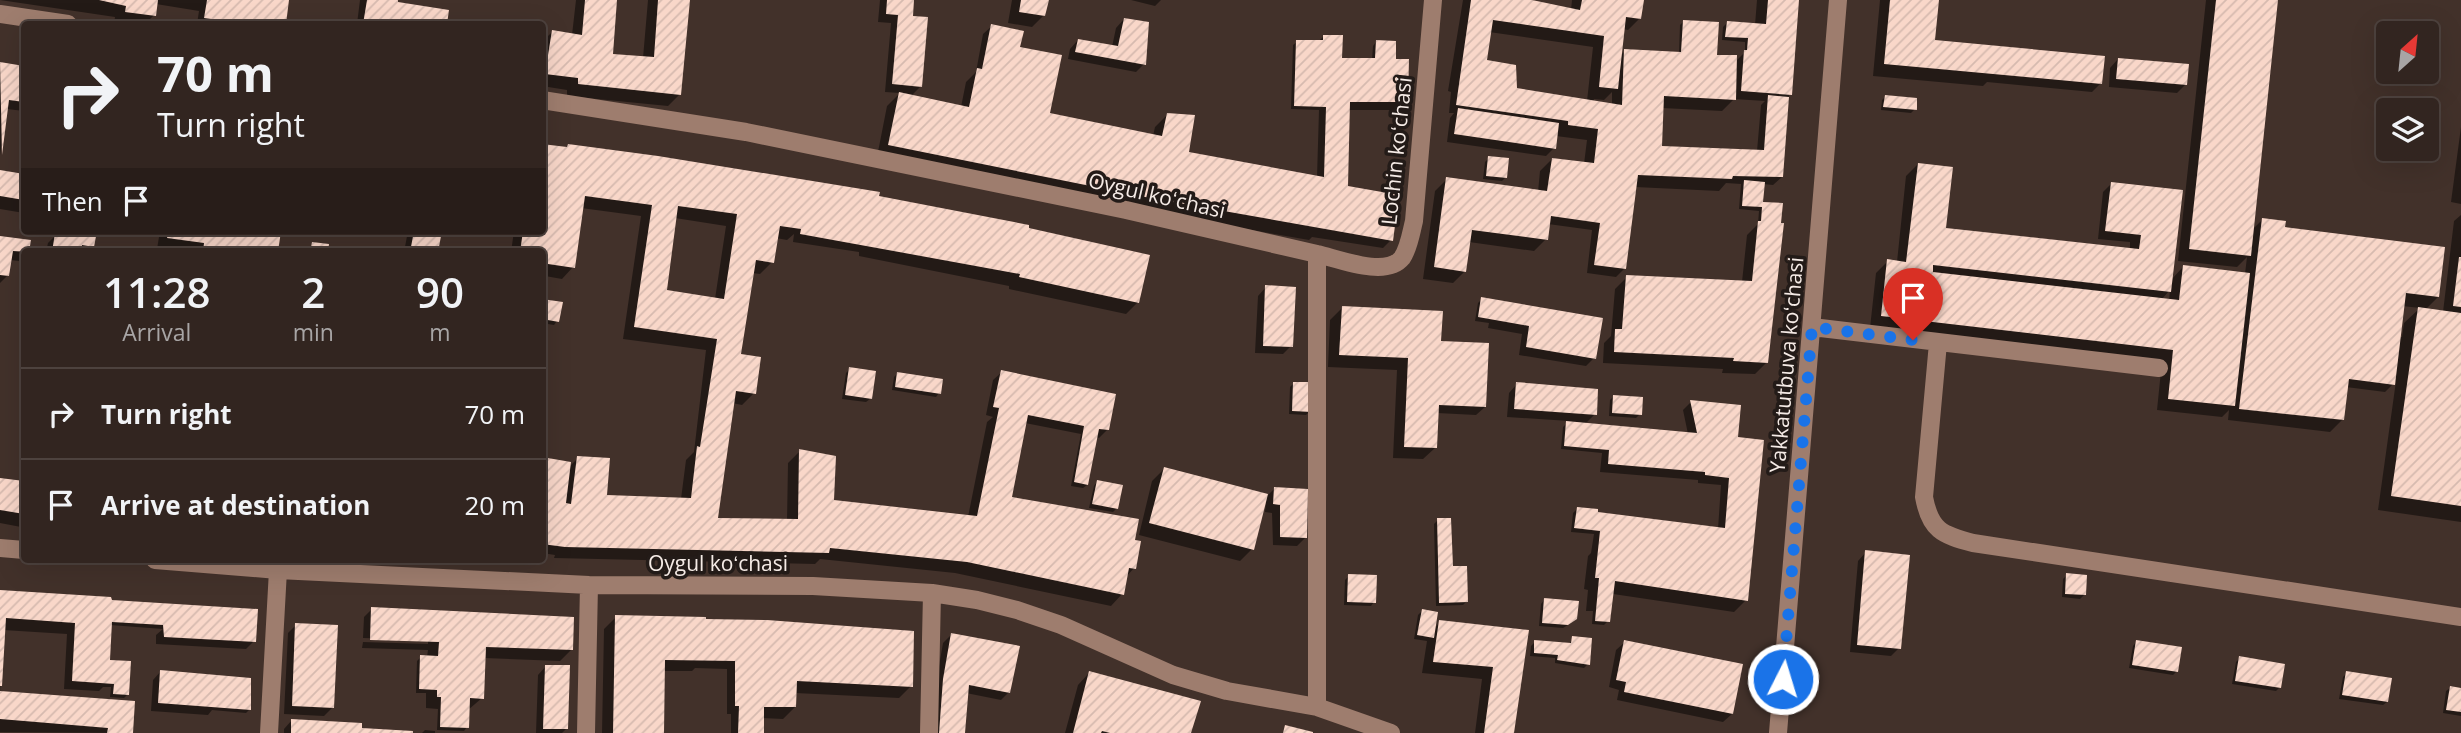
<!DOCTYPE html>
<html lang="en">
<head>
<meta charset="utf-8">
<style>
	:root { --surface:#322520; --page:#3a2d29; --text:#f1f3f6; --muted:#a8a5a5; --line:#4d423e }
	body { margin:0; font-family:"Open Sans",sans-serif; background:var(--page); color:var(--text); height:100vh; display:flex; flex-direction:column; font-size:26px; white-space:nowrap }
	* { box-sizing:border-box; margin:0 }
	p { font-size:23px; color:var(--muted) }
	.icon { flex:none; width:38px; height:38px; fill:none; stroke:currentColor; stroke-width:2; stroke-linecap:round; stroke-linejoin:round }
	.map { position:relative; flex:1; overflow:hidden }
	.details { position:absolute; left:21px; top:248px; width:525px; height:315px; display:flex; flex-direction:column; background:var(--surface); border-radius:7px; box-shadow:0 7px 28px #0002,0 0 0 2px var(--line) }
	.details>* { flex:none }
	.guide { position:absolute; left:21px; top:21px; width:525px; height:214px; border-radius:7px; box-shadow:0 7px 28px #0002,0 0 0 2px var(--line); background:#322520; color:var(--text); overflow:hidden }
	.needle { width:46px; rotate:27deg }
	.tools { position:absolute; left:2376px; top:21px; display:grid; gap:14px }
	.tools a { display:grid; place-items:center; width:63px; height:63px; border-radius:7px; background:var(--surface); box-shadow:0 7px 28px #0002,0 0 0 2px var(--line); font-size:35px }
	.pin { position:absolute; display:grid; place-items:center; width:60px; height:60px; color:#fff; margin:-72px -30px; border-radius:50% 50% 50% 0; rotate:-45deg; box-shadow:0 0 7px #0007 }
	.pin .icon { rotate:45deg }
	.me { position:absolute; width:77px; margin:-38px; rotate:5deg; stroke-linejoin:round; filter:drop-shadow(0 0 5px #0008) }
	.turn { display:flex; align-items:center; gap:24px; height:147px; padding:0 21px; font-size:32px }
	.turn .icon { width:91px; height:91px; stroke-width:2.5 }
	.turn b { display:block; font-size:49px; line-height:60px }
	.then { display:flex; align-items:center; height:66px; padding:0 21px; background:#0003; gap:14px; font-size:26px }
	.eta { display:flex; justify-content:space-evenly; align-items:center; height:119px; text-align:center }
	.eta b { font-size:42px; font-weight:600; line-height:49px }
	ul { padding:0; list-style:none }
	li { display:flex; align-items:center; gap:21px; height:91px; padding:0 21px; border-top:2px solid var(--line) }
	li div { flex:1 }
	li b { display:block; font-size:26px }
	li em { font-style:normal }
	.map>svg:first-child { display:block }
	.shadow { fill:#0007; fill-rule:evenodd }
	.building { fill:url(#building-hatch); fill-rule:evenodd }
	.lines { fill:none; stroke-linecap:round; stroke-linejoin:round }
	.minor { stroke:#9e7d6e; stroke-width:18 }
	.route { stroke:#1a73e8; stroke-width:12; stroke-dasharray:0 21.6 }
	.labels { text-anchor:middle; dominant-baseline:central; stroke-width:7; stroke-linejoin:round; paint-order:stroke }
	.street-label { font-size:21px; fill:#f5ebe6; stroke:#231b18 }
</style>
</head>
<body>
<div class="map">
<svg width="2461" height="733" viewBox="0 0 2461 733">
	<defs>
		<pattern id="building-hatch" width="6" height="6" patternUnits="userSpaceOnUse" patternTransform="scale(1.75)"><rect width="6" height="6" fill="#f9d7c9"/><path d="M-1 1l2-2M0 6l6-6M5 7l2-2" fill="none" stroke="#d6baaf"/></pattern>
	</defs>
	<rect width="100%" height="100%" fill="#42312a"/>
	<path class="shadow" d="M0,0H288L284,24H197L199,11L156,4L154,15L145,24H114L115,17Z
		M360,0H396V3L447,11L445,24H357Z
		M576,0H615L611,55L643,58L648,0H688L680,94L668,106L567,96V90L542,86V42L552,32L572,35Z
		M880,0H913L911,18L921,86L911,96L961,107L966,82L976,72L983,34L992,26L1018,52L1048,115L1153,136L1155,127L1167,115L1187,153L1317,177L1319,110L1291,109L1293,45L1297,42L1320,40L1324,36L1340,59L1372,60L1373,46L1376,42L1394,58L1407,101L1398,110H1348L1346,187L1391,240L1383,248L1312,237L1309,240L1137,210L877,157L887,106L900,93L885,92L891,23L878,22Z
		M1012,0H1047L1044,15L1032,27L1008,23Z
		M1131,0H1161L1155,6Z
		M1463,0H1524L1571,10L1572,0H1642L1640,18L1628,30L1623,29L1620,56L1625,51L1679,54L1680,25L1684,21L1715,56L1735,62L1745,52V42L1722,40L1723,27L1727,23L1755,25L1757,0H1797L1782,177L1773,185L1763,184L1761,203L1781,205L1767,362L1755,374L1722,373L1723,369L1603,363L1604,343L1611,336L1615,289L1627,277L1742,282L1747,235L1758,224L1759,211L1739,209L1741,184L1726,183L1719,191L1635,187L1624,269L1616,277L1587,273L1592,230L1548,224L1546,239L1534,251L1469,242L1465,271L1453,283L1423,279L1435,191L1447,179L1538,192L1540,171L1552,159L1584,164L1587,140L1556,136L1554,148L1546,156L1447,142L1450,118L1454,113H1449L1451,92L1448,91ZM1489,32L1593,47L1587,101L1513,89L1485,62ZM1612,92V105L1593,102L1594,99L1604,100ZM1734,99L1765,101L1761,105L1757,151L1660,147L1662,108L1722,111Z
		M1880,0H1937L1933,42L2100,84L2092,92L1987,82L1983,86L1873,76Z
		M2206,0H2277L2252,230L2262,220L2438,297L2425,310L2443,312L2454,221L2461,215V522L2378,510L2396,381L2385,392L2346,387L2342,420L2330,432L2228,420L2229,410L2222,417L2157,410L2162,361L1870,328L1876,273L1888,261L1897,262L1906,176L1918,164L1944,230L2130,249V242L2098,239L2103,192L2111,184L2171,280L2183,267L2245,274L2247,257L2237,267L2178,261ZM2170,290L2169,301L2161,300ZM2402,306L2420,308L2404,323L2402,337H2399Z
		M1124,19L1144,64L1136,72L1068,59L1070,49L1078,40L1112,47L1116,28Z
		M2118,59L2185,85L2177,93L2109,87L2110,68Z
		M0,64L24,67V111L7,109L0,155Z
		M1885,97L1915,109L1911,113L1881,110L1882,100Z
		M2461,127V204L2451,202Z
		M542,146L876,201L1027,230L1138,302L1126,314L1009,289V286L859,256V252L793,242L794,234L787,240L776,238L772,262L760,274L752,273L739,356L754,393L742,405L732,403L716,520L787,521L788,463L800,451L833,502L968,517L987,422L993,417L986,415L993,380L1002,372L1107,430L1099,438L1096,437L1087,485L1083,488L1071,486L1081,434L1025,423L1010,498L1133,541L1134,568L1126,577L1122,594L1111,606L955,573L820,559L815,564L554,558L555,555L542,553V459L569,467L578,458L605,496L681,499L686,460L694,452L706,350L623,339L641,216L581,208L573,267L562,279L545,276L542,290V252H511L514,231H542ZM675,218L726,226L715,299L665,292Z
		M1489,158L1506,177L1502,181L1483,179L1485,162Z
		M0,172L24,176V213L0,209Z
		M82,231H95L93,246L89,250L80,248L79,252H46L48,243L56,235L81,239Z
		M160,231H279L276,252H176L157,249Z
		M408,231H440L436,252H404Z
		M0,237L29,242L28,252H24V256L19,261L10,260L8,275L0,283Z
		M1266,287L1291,346L1283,354L1255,353L1258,296Z
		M1482,299L1594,358L1586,366L1519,355L1522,334L1488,328L1489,323L1475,321L1478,303Z
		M542,302L557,321L554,325L542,323Z
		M1342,308L1440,343L1485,407L1476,415L1437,413L1435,448L1423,459L1393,458L1397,370L1328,367L1330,320Z
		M850,369L870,399L866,402L842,399L846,373Z
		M898,373L939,393L936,397L892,390L894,377Z
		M1294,383L1310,411L1306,415L1289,414L1290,387Z
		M1517,384L1595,414L1584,425L1688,434L1683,410L1691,402L1736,439L1746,600L1734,612L1613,594L1608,621L1604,625L1592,624L1593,611H1586L1588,590L1584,589L1588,556L1591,553L1594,534L1571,532L1573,513L1577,509L1596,513L1718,529L1721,485L1698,483V480L1600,472L1602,453L1561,449L1563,427L1569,421L1507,417L1509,393Z
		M1614,396L1640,414L1636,418L1609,416L1610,400Z
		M1164,469L1267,496L1275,488L1306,537L1297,546L1273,545L1272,513L1265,512L1266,503H1264L1252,549L1240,561L1139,535L1152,481Z
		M0,480L24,483V529H21V527L0,523Z
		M1097,482L1117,508L1113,512L1089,508L1094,486Z
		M1438,520L1451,568L1466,602L1463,605L1436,606L1434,524Z
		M1866,552L1899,648L1891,656L1850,652L1858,561Z
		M2067,575L2084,595L2080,599L2062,597L2063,579Z
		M1349,576L1374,602L1371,606L1344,605L1345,580Z
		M0,591L110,604L254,641L246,649L156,644V635L163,629L110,625L108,664L128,694L124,698L110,697L111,687H103L99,691L64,689L67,634L3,630L0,693L131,733L0,732Z
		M1544,600L1571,623L1563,628L1539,626L1541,604Z
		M372,609L572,649L560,661L484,658L482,698L468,710L467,727L464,731L437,730L438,709L426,708V693H416L417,661L421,657H427L428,650L362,648L363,642L428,644V640L363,638L364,617Z
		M1422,611L1434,629L1440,622L1527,631L1513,733H1475L1482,679L1422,673L1427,641L1414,639L1418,615Z
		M616,617L911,686L899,698L795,693V707L783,719L762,718V733H731V714H727V669L695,668L692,671H663L662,733H602L604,629Z
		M296,625L332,708L324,716L284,714L288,633Z
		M951,635L1009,692L1001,700L966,693L963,733H932L935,689L943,643Z
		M1573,638L1588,664L1584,668L1555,663V658L1530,656L1531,646L1535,642L1569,645Z
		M1625,642L1732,714L1723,722L1617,700L1619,690L1609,687L1616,650Z
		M2136,642L2177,671L2173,675L2129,668L2133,646Z
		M2240,658L2280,687L2276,691L2232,684L2236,662Z
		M546,666L566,729L562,733H536L538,675Z
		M161,671L250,709L246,713L212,710L208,715L151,711L153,680Z
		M1089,673L1189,733H1065L1078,685Z
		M2347,673L2387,702L2383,705L2339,699L2343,677Z
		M2450,688L2461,689V716L2443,713L2446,691Z
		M292,720L360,730L411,733H284V729Z
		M425,730L435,731V733H422Z"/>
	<path class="building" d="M99,0H158L156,16L125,12L126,6Z
		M207,0H289L286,24H249L204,18Z
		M367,0H398V2L449,10L447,24H363Z
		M585,0H617L613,54L654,57L658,0H690L681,95L578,84V78L545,74L552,30L582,35Z
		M887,0H914L913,16L928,17L922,87L892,84L898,15L886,14Z
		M1021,0H1049L1045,16L1019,12Z
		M1471,0H1532L1580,10L1582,0H1644L1641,19L1626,17L1618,89L1599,87L1604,36L1493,20L1487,60L1516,65L1517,88L1622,105L1624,49L1681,52L1683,20L1719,22L1717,55H1737L1736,100L1664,96L1662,146L1764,150L1768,95L1789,97L1783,177L1733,176L1732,179L1638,175L1626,269L1594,265L1600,223L1551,216L1548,240L1472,230L1466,272L1434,267L1446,177L1547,191L1552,158L1594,163L1598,129L1568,125V121L1456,105Z
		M1768,0H1799L1792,95L1741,91L1744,50H1747L1748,38L1725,37L1727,21L1766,24Z
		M1890,0H1939L1935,40L2105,56L2102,84L1884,64Z
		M2216,0H2278L2251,256L2189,249Z
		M1124,18L1149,22L1146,65L1075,52L1078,39L1118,46Z
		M991,24L1024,31L1020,47L1062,55L1050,113L1162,136L1167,113L1195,115L1189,152L1324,177L1326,107L1294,106L1296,40H1323V35H1343L1342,58H1375L1376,40L1396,41V59H1409L1408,102H1350L1348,186L1399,195L1393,241L1150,198L888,145L899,92L969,107L977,68L982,69Z
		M2118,58L2189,64L2187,85L2116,79Z
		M0,62L24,66V102L9,100L2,155Z
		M1885,95L1917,98V110L1883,107Z
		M1458,108L1559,123L1556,149L1454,134Z
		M542,144L567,147L568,144L658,156L880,192L879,196L1029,225V228L1150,255L1139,303L1019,277L1020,274L800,234L801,229L780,226L774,263L756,260L741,354L761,357L756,394L736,391L718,518L798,519L799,449L836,456L834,500L977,516L999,408L993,407L1001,370L1116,394L1109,430L1099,429L1088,485L1074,482L1084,426L1028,415L1012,497L1139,519L1135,540L1141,541L1136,569L1129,568L1124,595L967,562L830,548L829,553L565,547L542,544V457L571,462L566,503L571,504L577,456L610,458L607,495L691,498L697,446L700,447L717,339L634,327L652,205L585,196L575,268L548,264L542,291V252H520L523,231H542ZM678,206L737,214L724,299L667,290Z
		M1488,156L1509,158L1507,178L1486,176Z
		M1918,163L1953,167L1946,228L2139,249L2141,235L2105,231L2111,182L2183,190L2171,292L1933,265V272L2179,300L2183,265L2250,273L2235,406L2168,399L2173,350L1881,316L1887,259L1906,262Z
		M0,170L24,174V200L0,196Z
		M1744,180L1765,182L1763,202L1783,203L1781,223H1784L1768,363L1733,361L1734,358L1614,352L1615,329H1622L1626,275L1752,281L1758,221H1761L1762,207L1742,206Z
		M2262,218L2286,221L2285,227L2445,247L2439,297L2406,293L2395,385L2349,379L2344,420L2239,409Z
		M84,231H97L94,247L82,245L81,252H52L55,233L83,237Z
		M169,231H281L278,252H203L204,243L167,238Z
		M414,231H442L438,252H410Z
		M0,236L31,240L29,252L13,251L9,276L0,275Z
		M312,242L329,244L328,252H310Z
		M2459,257H2461V307L2453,306Z
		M1265,285L1296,287L1293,347L1263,346Z
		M1481,297L1603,318L1596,359L1526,347L1529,326L1478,317Z
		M542,299L563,302L559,322L542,319Z
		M1342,306L1443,311L1441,341L1489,343L1486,407L1439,405L1437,448L1404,447L1408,358L1339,355Z
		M2418,307L2461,313V506L2391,496Z
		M849,367L876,371L872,399L845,395Z
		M897,372L943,379L941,394L895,387Z
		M1293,382H1313L1312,412L1292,411Z
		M1516,382L1598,389L1597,415L1514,409Z
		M1613,395L1643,397L1642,415L1612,413Z
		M1690,400L1741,405L1738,437L1764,440L1748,601L1615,581L1610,622L1595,621L1599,578H1595L1600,531L1574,528L1577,507L1598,509V512L1725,528L1729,478L1705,475V472L1608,464L1609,450L1564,446L1566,421L1697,433Z
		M1164,467L1268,494L1254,550L1149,523Z
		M0,478L24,481V514L0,510Z
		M1097,480L1123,485L1118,509L1092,504Z
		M1274,487L1308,489L1307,538L1280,537V505L1273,504Z
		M1437,518H1451L1453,566H1467L1468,602L1439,603Z
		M1865,550L1910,555L1901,649L1857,645Z
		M2066,573L2087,575L2086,595L2065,594Z
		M1348,574L1377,575L1376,603L1347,602Z
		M0,590L111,597L112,600L258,609L256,642L164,637L163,625L112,622L110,660L131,661L129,695L113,694L114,684L72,681L75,623L6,618L2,686H0Z
		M1544,598L1579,601L1577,619L1568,625L1542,623Z
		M371,607L574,617L573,650L486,647L484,699L470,698L469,728L440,727L441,697H437V690L419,689L420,655L438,656L439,642L370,640Z
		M1422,609L1438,612L1434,638L1417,635Z
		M615,615L706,617V619L767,620L914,631L913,687L797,681L796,707H764V733H738L739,706H735V661L665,660L664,733H613Z
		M1439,620L1529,630L1514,733H1484L1493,667L1433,662Z
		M295,623L338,625L334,708L292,706Z
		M951,633L1020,646L1010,693L969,685L965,733H939L943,679Z
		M1572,636L1592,638L1590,665L1557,660L1558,655L1534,653V640L1571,643Z
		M1624,640L1743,664L1733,714L1624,692L1626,682L1616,680Z
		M2136,640L2182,647L2178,672L2132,665Z
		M2239,656L2285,664L2281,688L2235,681Z
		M545,665H570L568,729H543Z
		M160,670L251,678V710L158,703Z
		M1089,671L1201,701L1191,733H1110L1102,731L1101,733H1073Z
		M2346,671L2392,678L2388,702L2342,695Z
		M2450,686L2461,688V712L2446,710Z
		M0,691L135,701L133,733H107L108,728L0,719Z
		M291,719L362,723V728L413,731V733H291Z
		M1285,725L1313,732V733H1283Z"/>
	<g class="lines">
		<path class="minor" d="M0,14L68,24
			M542,100L746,132L1126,210L1317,254V707
			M1317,254C1339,259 1386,278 1402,258C1409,248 1411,233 1414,221L1433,0
			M1812,327L2159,368
			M1938,343L1924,497C1930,530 1942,535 1973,543L2461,617
			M0,548L24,550
			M155,560L278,570L589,585L813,586L932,593L977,600L1017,610L1061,625L1173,675L1227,691L1317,707L1391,733
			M269,733L278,570
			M586,733L589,585
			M929,733L932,593
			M1778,733L1838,0"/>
	</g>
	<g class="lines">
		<path class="route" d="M1783,679L1812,327L1913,340"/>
	</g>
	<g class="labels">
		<g class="street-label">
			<text transform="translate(1396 151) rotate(-84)">Lochin koʻchasi</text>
			<text transform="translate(1157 195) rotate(13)">Oygul koʻchasi</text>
			<text transform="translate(1786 365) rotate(-85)">Yakkatutbuva koʻchasi</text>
			<text x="718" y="563">Oygul koʻchasi</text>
		</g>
	</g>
</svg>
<div class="tools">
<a><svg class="needle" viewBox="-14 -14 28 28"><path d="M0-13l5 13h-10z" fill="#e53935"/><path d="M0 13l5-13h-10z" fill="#a8a5a5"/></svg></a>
<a><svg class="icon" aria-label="layers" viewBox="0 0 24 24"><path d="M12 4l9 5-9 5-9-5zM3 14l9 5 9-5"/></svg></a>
</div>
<div class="pin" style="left:1913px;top:340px;background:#d93025"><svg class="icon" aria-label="arrive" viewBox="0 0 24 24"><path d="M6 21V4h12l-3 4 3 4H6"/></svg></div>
<svg class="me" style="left:1783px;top:679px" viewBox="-20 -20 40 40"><circle r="17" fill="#1a73e8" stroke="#fff" stroke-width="3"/><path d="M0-11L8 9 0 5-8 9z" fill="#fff"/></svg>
<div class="guide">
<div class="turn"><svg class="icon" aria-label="right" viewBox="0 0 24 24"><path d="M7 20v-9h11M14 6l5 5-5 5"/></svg><div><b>70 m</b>Turn right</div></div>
<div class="then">Then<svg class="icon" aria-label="arrive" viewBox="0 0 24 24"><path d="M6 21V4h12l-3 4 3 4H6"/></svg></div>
</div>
<section class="details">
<div class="eta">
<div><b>11:28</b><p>Arrival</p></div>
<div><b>2</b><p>min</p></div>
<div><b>90</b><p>m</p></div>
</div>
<ul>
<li><svg class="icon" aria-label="right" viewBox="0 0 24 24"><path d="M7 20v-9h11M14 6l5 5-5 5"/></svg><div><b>Turn right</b></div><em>70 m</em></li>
<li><svg class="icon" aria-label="arrive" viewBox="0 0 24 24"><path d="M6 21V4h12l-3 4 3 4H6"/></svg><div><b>Arrive at destination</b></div><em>20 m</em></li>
</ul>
</section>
</div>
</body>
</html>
